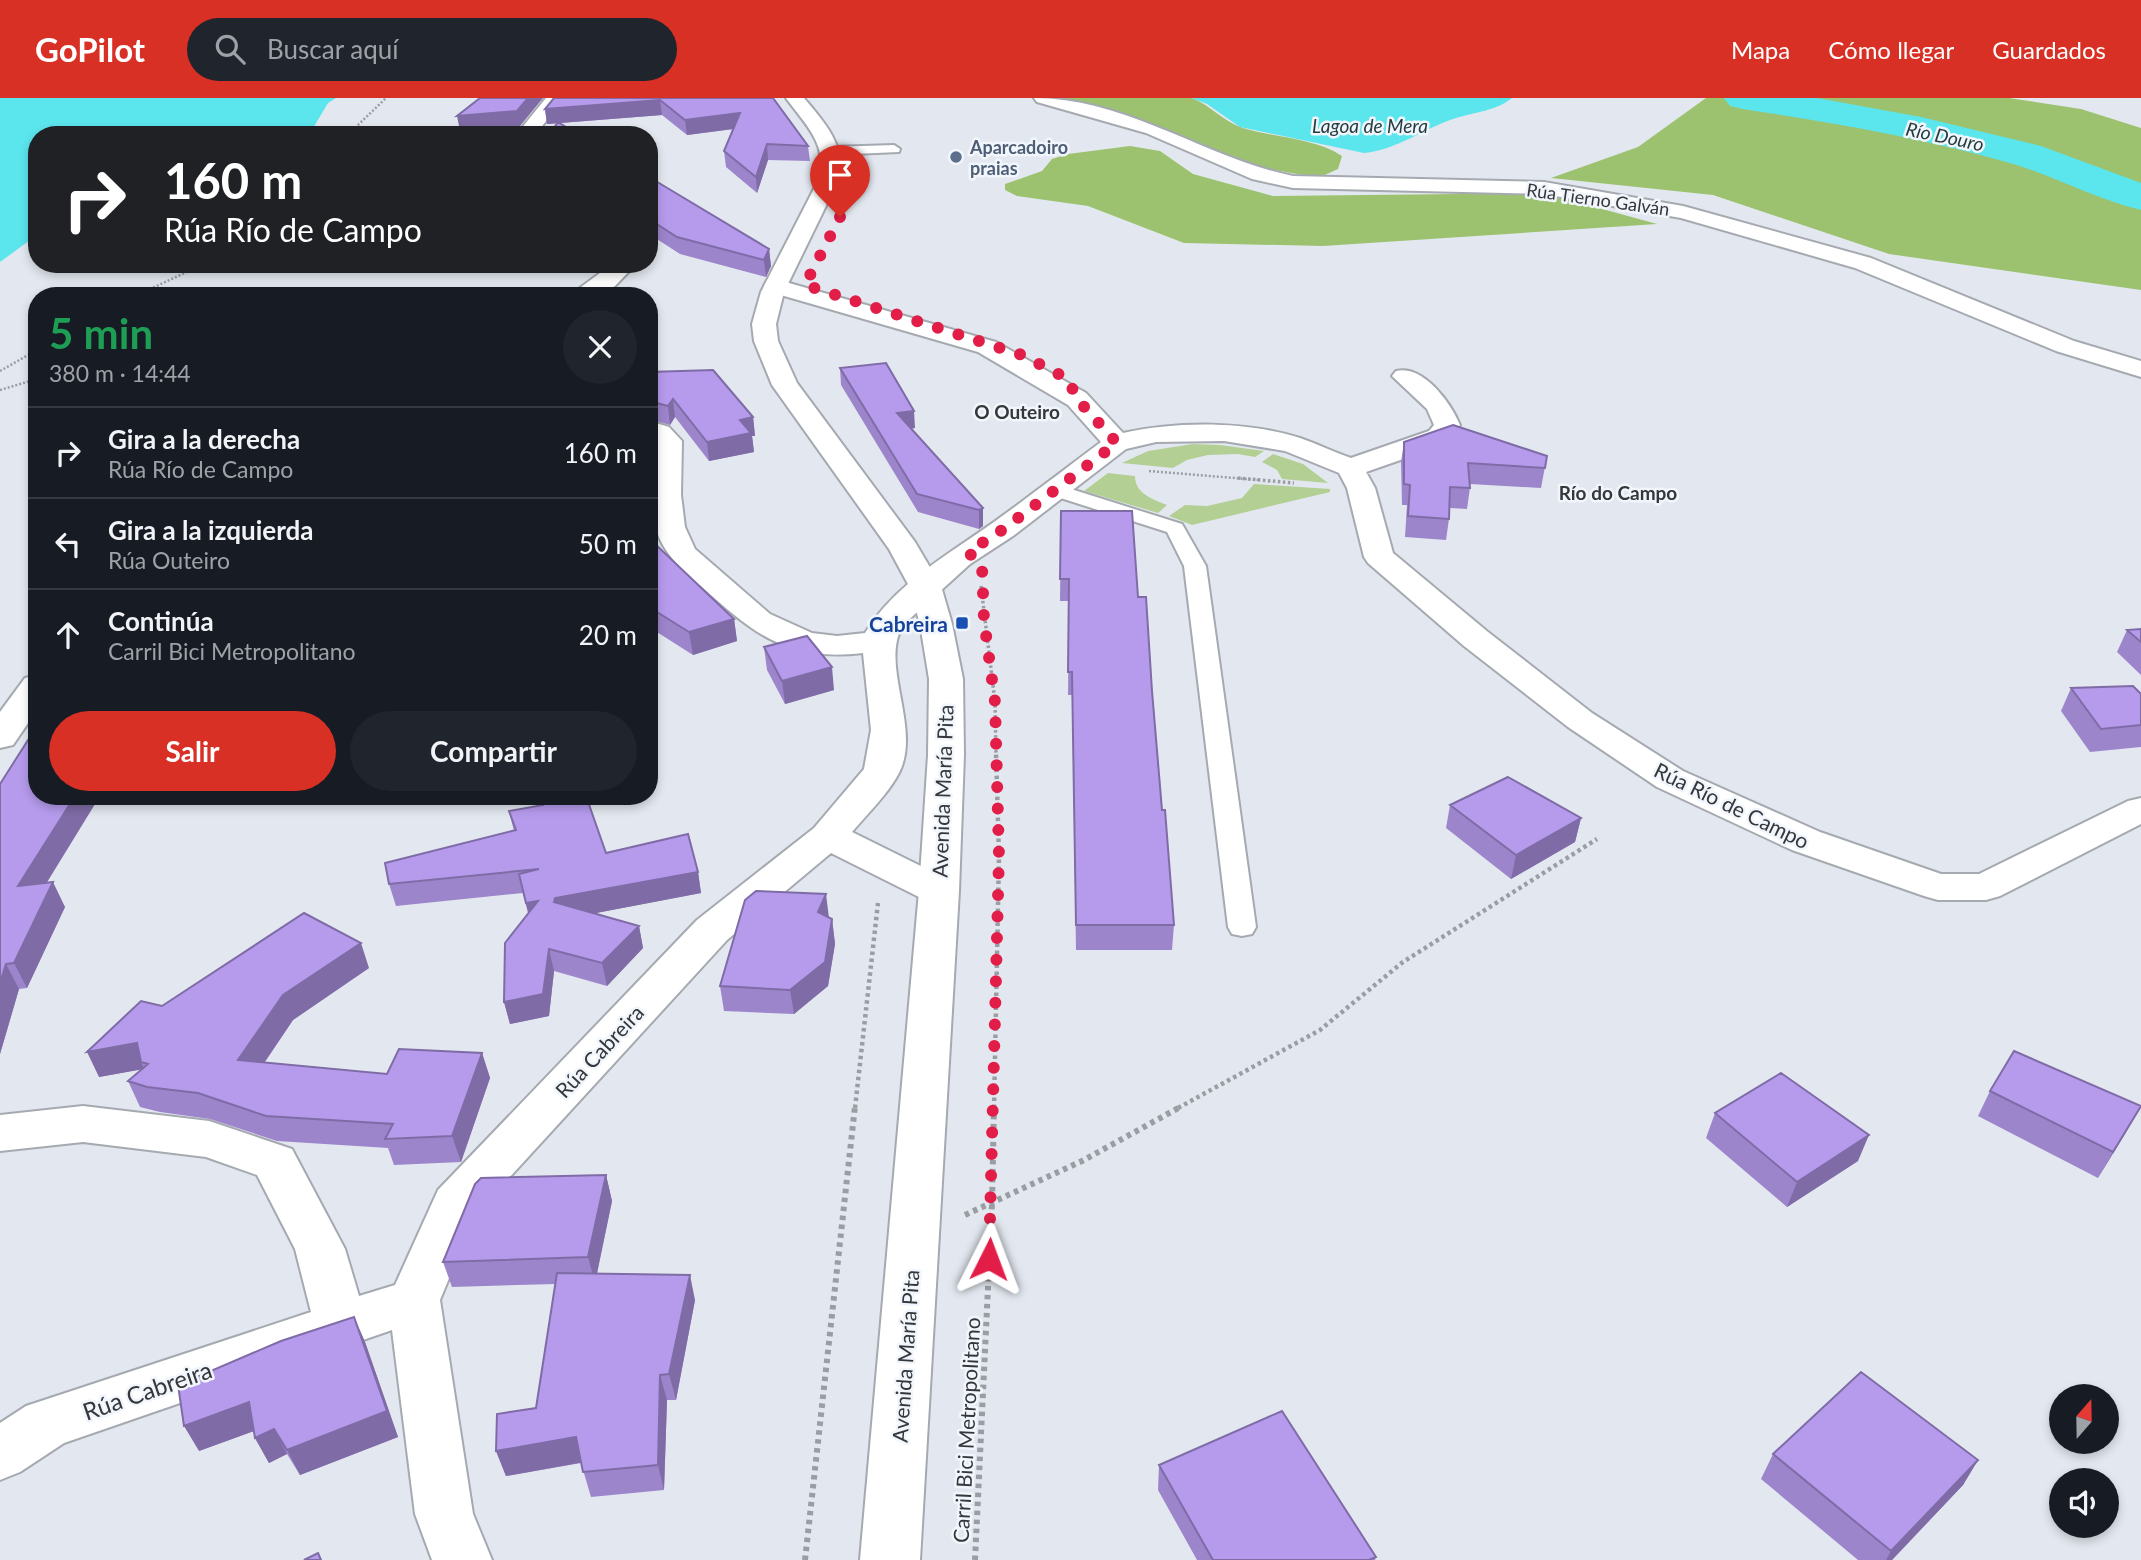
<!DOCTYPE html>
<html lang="es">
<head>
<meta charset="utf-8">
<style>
	:root { --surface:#171b24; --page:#20242c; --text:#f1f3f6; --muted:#9ea1a6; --line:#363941; --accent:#d93025 }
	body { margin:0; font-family:Lato,sans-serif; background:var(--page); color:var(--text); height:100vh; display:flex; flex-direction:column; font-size:26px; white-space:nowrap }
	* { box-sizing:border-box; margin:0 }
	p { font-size:23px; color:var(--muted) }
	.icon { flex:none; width:38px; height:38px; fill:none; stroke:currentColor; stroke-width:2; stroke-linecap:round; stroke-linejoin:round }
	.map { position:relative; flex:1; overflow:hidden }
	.panel { position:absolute; left:28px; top:189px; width:630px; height:518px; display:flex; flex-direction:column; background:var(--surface); border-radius:28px; box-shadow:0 4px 10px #0003 }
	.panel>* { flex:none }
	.banner { position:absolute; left:28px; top:28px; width:630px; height:147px; border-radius:28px; box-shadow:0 4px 10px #0003; background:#202124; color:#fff; overflow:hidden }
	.needle { width:46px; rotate:20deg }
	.buttons { position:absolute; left:2049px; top:1286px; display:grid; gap:14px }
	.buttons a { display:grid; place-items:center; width:70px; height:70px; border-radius:50%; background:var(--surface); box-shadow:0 4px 10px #0003; font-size:35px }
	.pin { position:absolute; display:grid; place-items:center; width:60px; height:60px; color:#fff; margin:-72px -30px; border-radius:50% 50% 50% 0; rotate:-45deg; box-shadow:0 0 7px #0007 }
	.pin .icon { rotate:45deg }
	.me { position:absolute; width:77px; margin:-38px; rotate:3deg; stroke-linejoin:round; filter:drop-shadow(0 0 5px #0008) }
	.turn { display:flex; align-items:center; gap:24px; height:147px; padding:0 21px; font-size:32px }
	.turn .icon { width:91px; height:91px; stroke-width:2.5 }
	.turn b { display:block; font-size:49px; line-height:60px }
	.round { display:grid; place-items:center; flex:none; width:74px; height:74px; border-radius:37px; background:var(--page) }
	.overview { display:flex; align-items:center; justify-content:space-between; height:119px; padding:0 21px }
	h1 { font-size:42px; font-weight:700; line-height:52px; color:#1e9e55 }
	.action { display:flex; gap:14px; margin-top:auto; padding:14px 21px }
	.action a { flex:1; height:80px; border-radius:42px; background:var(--accent); color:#fff; font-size:28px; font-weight:700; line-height:80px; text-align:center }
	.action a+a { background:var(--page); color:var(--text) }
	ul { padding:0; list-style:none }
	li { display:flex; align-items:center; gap:21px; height:91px; padding:0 21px; border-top:2px solid var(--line) }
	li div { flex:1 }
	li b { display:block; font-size:26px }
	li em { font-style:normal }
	header { display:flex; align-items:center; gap:42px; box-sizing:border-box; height:98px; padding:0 35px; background:var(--accent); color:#fff }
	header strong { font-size:33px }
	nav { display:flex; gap:38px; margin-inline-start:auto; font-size:24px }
	.search { width:490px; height:63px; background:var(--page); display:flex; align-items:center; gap:18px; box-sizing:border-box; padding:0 24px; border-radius:38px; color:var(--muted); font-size:26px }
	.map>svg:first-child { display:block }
	.green { fill:#b3cf94 }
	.forest { fill:#9cc26f }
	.water { fill:#5be5ed }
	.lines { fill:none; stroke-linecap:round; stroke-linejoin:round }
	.river { fill:#5be5ed; fill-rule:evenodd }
	.service-casing { stroke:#a5a9b0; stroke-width:4 }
	.minor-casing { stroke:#a5a9b0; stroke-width:4 }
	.tertiary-casing { stroke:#a5a9b0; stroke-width:4 }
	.secondary-casing { stroke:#a5a9b0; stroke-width:4 }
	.path-far3 { stroke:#9a9ea3; stroke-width:2.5; stroke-dasharray:2 2; stroke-linecap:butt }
	.path-far2 { stroke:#9a9ea3; stroke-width:3.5; stroke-dasharray:2.5 2.5; stroke-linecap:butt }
	.path-far1 { stroke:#9a9ea3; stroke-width:4.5; stroke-dasharray:3.5 3.5; stroke-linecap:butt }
	.path { stroke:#9a9ea3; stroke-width:6; stroke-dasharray:4.5 4.5; stroke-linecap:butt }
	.service { fill:#fff; fill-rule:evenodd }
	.minor { fill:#fff; fill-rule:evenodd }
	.tertiary { fill:#fff; fill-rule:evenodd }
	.secondary { fill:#fff; fill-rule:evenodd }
	.wall { fill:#9d85cc }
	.shaded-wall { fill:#7f6ca6 }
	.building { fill:#b69bed; stroke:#7f6ca6; stroke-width:2 }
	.route { stroke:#e11d48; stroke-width:12; stroke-dasharray:0 21.6 }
	.service-dot { fill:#5c6f8a; stroke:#f1f6fd; stroke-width:2.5 }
	.transit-dot { fill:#1a4fb4; stroke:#f1f6fd; stroke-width:2.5 }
	.labels { text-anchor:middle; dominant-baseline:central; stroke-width:5; stroke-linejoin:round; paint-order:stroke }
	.far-service-label { font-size:18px; font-weight:bold; fill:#4e5e75; stroke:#f1f6fd; text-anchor:start }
	.far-street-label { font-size:18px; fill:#35373a; stroke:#f1f6fd }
	.far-water-label { font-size:19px; font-style:italic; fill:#243c3d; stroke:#f1f6fd }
	.far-neighbourhood-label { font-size:19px; font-weight:bold; fill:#35373a; stroke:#f1f6fd }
	.transit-label { font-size:21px; font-weight:bold; fill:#164399; stroke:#f1f6fd; text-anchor:end }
	.street-label { font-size:21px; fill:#35373a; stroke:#f1f6fd }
	.near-street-label { font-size:24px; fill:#35373a; stroke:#f1f6fd }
</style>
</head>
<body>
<header>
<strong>GoPilot</strong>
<div class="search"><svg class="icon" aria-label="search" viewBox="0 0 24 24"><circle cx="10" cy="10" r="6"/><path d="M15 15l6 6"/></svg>Buscar aquí</div>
<nav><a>Mapa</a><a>Cómo llegar</a><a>Guardados</a></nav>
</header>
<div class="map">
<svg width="2141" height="1462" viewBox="0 0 2141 1462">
	<rect width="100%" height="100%" fill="#e3e8f0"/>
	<path class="green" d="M1193,346L1220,347L1264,353L1255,359L1238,356L1208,357L1187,362L1173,370L1122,365L1148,353Z
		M1273,356L1303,366L1328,385L1282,381L1277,372L1262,364Z
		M1108,375L1135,378C1135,396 1153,401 1167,407L1158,415L1084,393Z
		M1254,386L1330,391V394L1192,427L1169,418L1185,407L1207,408L1242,400Z"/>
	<path class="forest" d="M1061,0H1192C1210,7 1224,24 1243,30C1276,40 1314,40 1342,58L1338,71L1318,80L1232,64L1123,18Z
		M1706,0H2009L2081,11L2141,30V192L1889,156L1713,97L1551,80L1638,49Z
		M1130,48L1160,53L1193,76L1273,98L1544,95L1657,126L1323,148L1184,145L1088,108L1017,98L1005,92V86L1042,73L1052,61L1068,56Z"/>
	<path class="water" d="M0,0H336L328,5L309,37H37V137L0,164Z
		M1192,0H1512C1496,13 1475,14 1456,20C1424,30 1397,52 1364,55L1240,29L1207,6Z"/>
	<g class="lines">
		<path class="river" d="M1724,0H1817L1921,19L2041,48L2141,85V112C2096,101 2055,78 2010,65C1923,40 1833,25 1743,11L1730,8Z"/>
		<g class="service-casing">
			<path id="service" d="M894,47L900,51L899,54L831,57L825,53L831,49Z
				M1055,386L1182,426L1206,468L1256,829L1252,836L1242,838L1232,836L1228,829L1184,468L1167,434L1048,396L1045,392L1048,388Z"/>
		</g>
		<g class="minor-casing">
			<path id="minor" d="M546,0H560L562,3L535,37H516Z
				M612,166H636L615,188L597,198H569Z
				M775,181L996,244L1086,295L1123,335C1178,323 1246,323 1300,340C1317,346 1334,354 1351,360L1429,333L1434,327L1427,311L1392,278L1396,273C1423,266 1451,305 1460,327L1449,345L1366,374L1375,390L1393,455L1488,534L1592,615L1683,673L1820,734L1941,776H1979L2128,703L2141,700V726L2000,798L1986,802H1938L1924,798L1792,752L1657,689L1568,629L1464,548L1368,465L1364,459L1347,390L1339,375L1285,353L1224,343L1156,344L1126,351L1013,438L970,466L903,527C879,567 922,630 899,675C888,696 867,716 852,734L953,784L959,793L953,802L939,806L925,802L831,755L727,842L475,1117L440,1202L473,1416L492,1462H432L415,1416L392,1232L64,1345L20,1374L0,1382V1325L26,1308L311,1214L295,1151L257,1077L206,1059L83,1044L0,1053V1017L83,1008L209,1023L292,1051L345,1151L359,1198L395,1187L438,1092L697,822L814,730L864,671L871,632L863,555C788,564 754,536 702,489C682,471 664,457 656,431C648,405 653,372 654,345L649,341V323L669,329L682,343L681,397L685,429L695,451L770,516L812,535L837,538L865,535C895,486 949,456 994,424C1030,398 1065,371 1101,344L1068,307L978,254L767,193L764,188L767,183Z
				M37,577V612L13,647L0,650V614L25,580Z"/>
		</g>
		<g class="tertiary-casing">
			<path id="tertiary" d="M1034,0C1127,0 1205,60 1293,78L1544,84L1683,108L1871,160L2074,243L2141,263V279L2056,253L1855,170L1681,120L1544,96L1293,90L1252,81L1146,35L1037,4Z"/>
		</g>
		<g class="secondary-casing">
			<path id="secondary" d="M786,0H804C824,24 843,44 841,77L784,194L776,226L778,243L797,285L915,444L941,488L952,526L963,581L964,657L959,793L920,1462H860L919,793L928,657L929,581L920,526L909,488L889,451L772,287L754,243L752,226L761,194L821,77C825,43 805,26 786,0Z"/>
		</g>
		<path class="path-far3" d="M363,37L357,28L386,0
			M135,198L204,166
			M0,273L37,252
			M0,292L37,281
			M1149,373L1259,382"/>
		<path class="path-far2" d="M1238,380L1294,385
			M981,488L995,604L996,657"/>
		<path class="path-far1" d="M855,1010L878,805
			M994,1010L999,758L996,655
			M1178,1010L1320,932L1403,864L1597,741"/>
		<path class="path" d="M965,1117L1082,1063L1182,1008
			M805,1462L855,1008
			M975,1462L992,1106L994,1008"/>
		<use href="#service" class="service"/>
		<use href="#minor" class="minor"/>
		<use href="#tertiary" class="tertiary"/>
		<use href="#secondary" class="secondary"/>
	</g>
	<path class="wall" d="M554,0H773L808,48L810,63L768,62L757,95L726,69L724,53L733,31L687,37L662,17L547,26L545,11Z
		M649,79L769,151L771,168L766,179L680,156L649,136Z
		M840,270L915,330L911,331L983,410V428L979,431L918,414L841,287Z
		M649,274L753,319L755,338H752L754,354L709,363L675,319L670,327L649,321Z
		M1404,344L1547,358L1541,390L1470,386V390L1467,411L1450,410L1449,421L1446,442L1405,439L1407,407H1402L1401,364Z
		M1061,413L1138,499L1152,593L1162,712L1174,827L1172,852H1076L1072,597H1068L1069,503H1060Z
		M649,443L734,521L737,543L693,557L649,529Z
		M2141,531V577L2117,554L2127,532Z
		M764,549L834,592L785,606L767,572Z
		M2071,590L2141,596V649L2090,654L2061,613Z
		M0,686L47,785L65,809L27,890L19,891L0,956Z
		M1450,707L1581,720L1575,744L1511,781L1446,730Z
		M509,713L606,755L698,774L701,795L595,815L639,828L643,850L607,888L554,873L549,918L510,926L504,904L528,815L523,795L396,808L389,786L514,733Z
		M829,819L832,821L835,846L828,888L794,916L724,913L720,888Z
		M369,870L293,922L265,964L387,976L482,955L490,980L461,1064L394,1067L388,1050L277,1043L210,1021L160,1014L140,1009L128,983L142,971L99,979L162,908Z
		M1990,993L2126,1034L2098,1080L1978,1018Z
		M1715,1015L1858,1063L1787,1109L1706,1040Z
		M606,1077L612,1103L597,1175L695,1202L676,1302H667L664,1392L591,1399L581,1365L506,1378L496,1353L536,1310L555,1186L452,1189L443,1164Z
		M354,1219L365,1244L398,1339L300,1377L287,1356L269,1365L255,1340L254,1333L199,1353Z
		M1773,1356L1978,1362L1963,1387L1892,1462H1858L1761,1381Z
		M1159,1367L1376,1459L1375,1462H1197L1158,1392Z"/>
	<path class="shaded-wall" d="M528,0H543L520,28L460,33L457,18Z
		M660,2L662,17L547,26L545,11Z
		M740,15L741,30L687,37L685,22Z
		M767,46L768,62L757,95L756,79Z
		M769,151L771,168L766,179L764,162Z
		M673,301L675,319L670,327L668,308Z
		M914,313L915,330L898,332L897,315Z
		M753,319L755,338H752L754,354L709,363L707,344L740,322Z
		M649,334L651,346V357L649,359Z
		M983,410V428L979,431V412Z
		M734,521L737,543L693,557L689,534Z
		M832,569L834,592L785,606L782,583Z
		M75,698H100L30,812L18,788Z
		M1581,720L1575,744L1511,781L1516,757Z
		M698,774L701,795L560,822L554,804L555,800Z
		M53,784L65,809L27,890L14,865Z
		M826,796L829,820L818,814Z
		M538,803L531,827L526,805Z
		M832,821L835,846L828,888L794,916L790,892Z
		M639,828L643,850L607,888L602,865Z
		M361,845L369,870L293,922L249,987L238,962L283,897Z
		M549,851L554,873L549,918L510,926L504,904Z
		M6,866L19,891L0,956V885Z
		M137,945L141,964L144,971L99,979L87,954Z
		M482,955L490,980L461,1064L452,1038Z
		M2141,1008L2126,1034L2098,1080L2113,1054Z
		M1869,1037L1858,1063L1787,1109L1797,1084Z
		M606,1077L612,1103L595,1185L588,1159Z
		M690,1177L695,1202L676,1302L669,1276Z
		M354,1219L365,1244L398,1339L300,1377L287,1352Z
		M660,1277L667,1302L664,1392L658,1367Z
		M249,1304L262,1330L199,1353L184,1328Z
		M274,1331L287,1356L269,1365L255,1340Z
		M576,1339L584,1364L506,1378L496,1353Z
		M1978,1362L1963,1387L1892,1462H1886L1891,1453Z"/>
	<path class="building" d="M480,0H528L517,13L457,18Z
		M554,0H773L808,48L767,46L756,79L724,53L740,15L685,22L660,2L545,11Z
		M558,24L579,37H549Z
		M649,79L769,151L764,162L677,139L649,121Z
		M886,265L914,313L897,315L983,410L979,412L917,396L840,270Z
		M713,272L753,319L740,322L751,335L707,344L673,301L668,308L649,303V274Z
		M1453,327L1547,358L1545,370L1468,365L1470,390L1450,389L1449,421L1408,418L1410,387L1404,386V344Z
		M1061,413H1132L1138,499H1146L1152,593L1162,712H1165L1174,827H1076L1072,574H1068L1069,481H1060Z
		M649,443H652L734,521L689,534L649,509Z
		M2141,531V544L2127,532Z
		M807,538L832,569L782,583L764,549Z
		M2133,588L2141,596V627L2101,631L2071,590Z
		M37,628V698H75L18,788L53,784L14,865L6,866L0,885V686Z
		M1508,679L1581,720L1516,757L1450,707Z
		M541,698H586L606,755L688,736L698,774L555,800L554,804L639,828L602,865L549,851L543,896L504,904L505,845L538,803L526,805L519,776L539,771L389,786L385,765L516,732L509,713L543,707Z
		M756,793L826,796L818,814L832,821L825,864L790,892L720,888L745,802Z
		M304,815L361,845L283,897L238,962L387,976L399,951L482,955L452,1038L385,1041L393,1026L266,1018L198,995L147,989L128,983L148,966L141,964L137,945L87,954L141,903L162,908Z
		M2014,953L2141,1008L2113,1054L1990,993Z
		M1781,975L1869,1037L1797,1084L1715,1015Z
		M606,1077L588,1159L443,1164L475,1086L481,1080Z
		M557,1175L690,1177L669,1276L660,1277L658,1367L583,1374L576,1339L496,1353L497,1316L536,1310Z
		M354,1219L387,1313L287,1352L274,1331L255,1340L249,1304L184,1328L178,1287L281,1243Z
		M1861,1274L1978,1362L1891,1453L1773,1356Z
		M1282,1313L1376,1459L1369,1462H1213L1159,1367Z
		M318,1455L321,1462H304Z"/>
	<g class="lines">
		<path class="route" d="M840,119L805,187L1022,257L1068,281L1077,301L1117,345L1002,432L968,454L982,468L984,522L995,604L999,758L989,1161"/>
	</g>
	<circle class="service-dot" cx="956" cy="59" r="7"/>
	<rect class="transit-dot" x="955" y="518" width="14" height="14" rx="3.5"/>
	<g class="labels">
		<g class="far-service-label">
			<text x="970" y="49">Aparcadoiro<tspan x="970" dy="21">praias</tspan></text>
		</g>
		<g class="far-street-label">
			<text transform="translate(1598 101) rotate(8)">Rúa Tierno Galván</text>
		</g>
		<g class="far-water-label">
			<text x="1370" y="27">Lagoa de Mera</text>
			<text transform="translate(1945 38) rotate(12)">Río Douro</text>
		</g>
		<g class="far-neighbourhood-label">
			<text x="1017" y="313">O Outeiro</text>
			<text x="1618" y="394">Río do Campo</text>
		</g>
		<g class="transit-label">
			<text x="948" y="525">Cabreira</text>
		</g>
		<g class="street-label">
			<text transform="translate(942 693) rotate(-88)">Avenida María Pita</text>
			<text transform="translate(1732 707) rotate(26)">Rúa Río de Campo</text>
			<text transform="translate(599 953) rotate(-47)">Rúa Cabreira</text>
			<text transform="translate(905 1258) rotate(-86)">Avenida María Pita</text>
			<text transform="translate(966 1332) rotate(-87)">Carril Bici Metropolitano</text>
		</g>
		<g class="near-street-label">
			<text transform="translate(147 1292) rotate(-19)">Rúa Cabreira</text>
		</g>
	</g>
</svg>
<div class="buttons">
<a><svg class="needle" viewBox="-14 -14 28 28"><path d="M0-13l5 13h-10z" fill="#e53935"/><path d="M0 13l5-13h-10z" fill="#9ea1a6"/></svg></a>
<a><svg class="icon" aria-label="sound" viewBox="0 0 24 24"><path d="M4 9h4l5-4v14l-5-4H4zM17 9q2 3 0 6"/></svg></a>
</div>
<div class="pin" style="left:840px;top:119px;background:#d93025"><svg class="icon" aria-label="arrive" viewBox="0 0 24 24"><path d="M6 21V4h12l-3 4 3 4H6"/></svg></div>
<svg class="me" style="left:989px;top:1161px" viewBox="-20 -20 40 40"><path d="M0-17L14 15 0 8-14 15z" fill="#e11d48" stroke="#fff" stroke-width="4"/></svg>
<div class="banner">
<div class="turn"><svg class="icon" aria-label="right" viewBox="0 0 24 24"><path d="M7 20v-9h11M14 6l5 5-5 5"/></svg><div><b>160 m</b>Rúa Río de Campo</div></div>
</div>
<section class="panel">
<div class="overview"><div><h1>5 min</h1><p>380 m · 14:44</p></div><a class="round"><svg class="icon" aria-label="close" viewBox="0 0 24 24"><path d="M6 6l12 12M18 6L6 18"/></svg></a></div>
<ul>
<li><svg class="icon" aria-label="right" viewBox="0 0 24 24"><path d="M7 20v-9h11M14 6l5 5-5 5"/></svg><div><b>Gira a la derecha</b><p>Rúa Río de Campo</p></div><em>160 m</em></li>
<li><svg class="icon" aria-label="left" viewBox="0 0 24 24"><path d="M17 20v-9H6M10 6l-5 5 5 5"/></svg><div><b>Gira a la izquierda</b><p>Rúa Outeiro</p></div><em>50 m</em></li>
<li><svg class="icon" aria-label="ahead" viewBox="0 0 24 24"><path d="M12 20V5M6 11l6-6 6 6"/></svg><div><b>Continúa</b><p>Carril Bici Metropolitano</p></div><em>20 m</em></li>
</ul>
<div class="action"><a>Salir</a><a>Compartir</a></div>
</section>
</div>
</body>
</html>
